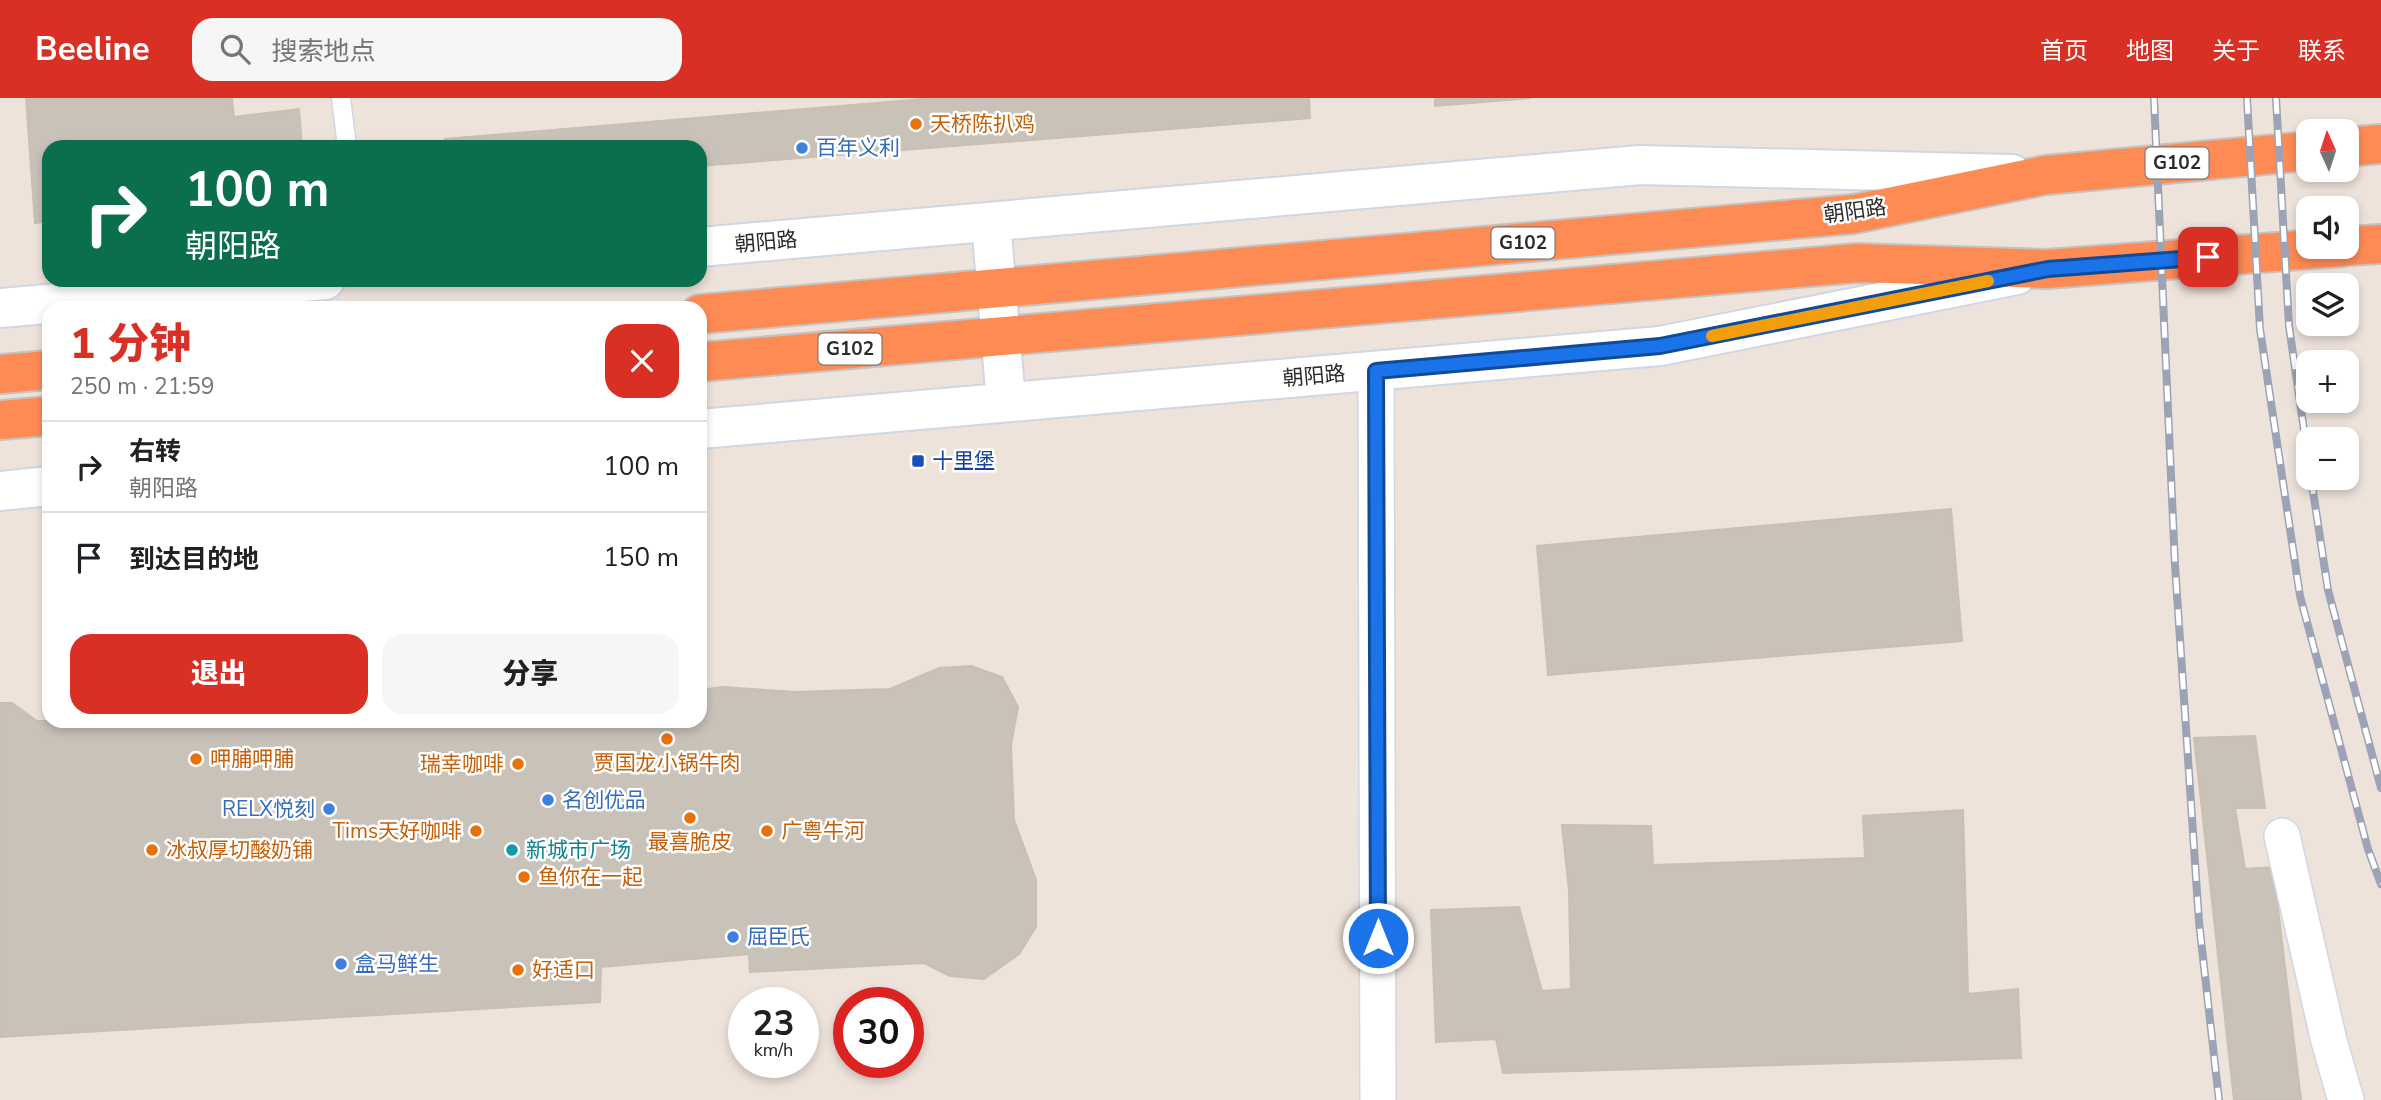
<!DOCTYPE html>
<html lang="zh">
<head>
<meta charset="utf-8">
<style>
	:root { --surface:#fff; --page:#f6f6f6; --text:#202124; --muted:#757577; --line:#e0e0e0; --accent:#d93025 }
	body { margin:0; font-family:"Nunito Sans","Noto Sans SC",sans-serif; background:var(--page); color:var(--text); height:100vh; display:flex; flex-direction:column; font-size:26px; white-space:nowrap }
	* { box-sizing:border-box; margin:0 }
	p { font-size:23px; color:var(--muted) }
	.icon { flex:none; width:38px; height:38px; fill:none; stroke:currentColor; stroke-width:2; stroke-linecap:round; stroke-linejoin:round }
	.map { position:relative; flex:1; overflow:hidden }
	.panel { position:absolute; left:42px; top:203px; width:665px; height:427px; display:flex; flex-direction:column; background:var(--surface); border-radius:21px; box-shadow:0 4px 10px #0003 }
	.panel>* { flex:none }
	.top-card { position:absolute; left:42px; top:42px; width:665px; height:147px; border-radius:21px; box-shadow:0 4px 10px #0003; background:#0b6e4f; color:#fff; overflow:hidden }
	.needle { width:46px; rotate:357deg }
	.buttons { position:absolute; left:2296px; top:21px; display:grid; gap:14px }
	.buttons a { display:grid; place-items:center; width:63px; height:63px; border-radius:14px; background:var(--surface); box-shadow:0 4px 10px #0003; font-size:35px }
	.speed { position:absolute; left:728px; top:889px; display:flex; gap:14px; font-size:35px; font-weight:700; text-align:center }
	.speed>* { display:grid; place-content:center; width:91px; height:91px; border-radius:50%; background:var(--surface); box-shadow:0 4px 10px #0003; line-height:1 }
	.speed small { font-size:18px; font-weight:400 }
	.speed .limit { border:10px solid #d22; background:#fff; color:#111 }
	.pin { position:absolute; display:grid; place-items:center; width:60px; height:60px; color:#fff; margin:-30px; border-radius:14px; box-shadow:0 4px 10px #0006 }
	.me { position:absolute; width:77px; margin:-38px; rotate:0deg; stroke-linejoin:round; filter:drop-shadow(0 0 5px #0008) }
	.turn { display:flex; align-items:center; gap:24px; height:147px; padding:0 28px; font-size:32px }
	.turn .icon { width:91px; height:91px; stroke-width:2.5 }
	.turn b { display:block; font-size:49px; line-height:60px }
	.round { display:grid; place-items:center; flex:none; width:74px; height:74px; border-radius:21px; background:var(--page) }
	.head { display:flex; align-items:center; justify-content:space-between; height:119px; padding:0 28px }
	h1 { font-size:42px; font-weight:800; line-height:52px; color:var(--accent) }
	.action { display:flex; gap:14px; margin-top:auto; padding:14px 28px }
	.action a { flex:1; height:80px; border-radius:21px; background:var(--accent); color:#fff; font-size:28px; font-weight:800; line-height:80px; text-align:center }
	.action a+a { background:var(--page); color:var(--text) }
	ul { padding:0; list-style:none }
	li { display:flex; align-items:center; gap:21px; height:91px; padding:0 28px; border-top:2px solid var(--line) }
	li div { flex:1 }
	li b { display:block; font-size:26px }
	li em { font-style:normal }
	header { display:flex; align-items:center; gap:42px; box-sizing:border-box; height:98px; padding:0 35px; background:var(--accent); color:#fff }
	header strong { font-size:33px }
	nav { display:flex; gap:38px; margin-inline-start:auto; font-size:24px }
	.search { width:490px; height:63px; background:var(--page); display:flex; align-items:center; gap:18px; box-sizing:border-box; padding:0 24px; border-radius:21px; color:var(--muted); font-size:26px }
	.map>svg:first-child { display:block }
	.building { fill:#c8c2b9; stroke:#c9bfb4; stroke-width:2 }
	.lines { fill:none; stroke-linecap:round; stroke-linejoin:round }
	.lane-casing { stroke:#d0d6e4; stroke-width:21 }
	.street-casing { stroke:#d0d6e4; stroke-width:38 }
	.secondary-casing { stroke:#d0d6e4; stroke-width:42 }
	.highway-casing { stroke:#c3c3c3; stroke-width:42 }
	.lane { stroke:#fff; stroke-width:18 }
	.street { stroke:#fff; stroke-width:35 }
	.secondary { stroke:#fff; stroke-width:38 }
	.highway { stroke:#ff8b54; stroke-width:38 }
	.rail-casing { stroke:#9da3b6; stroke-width:8 }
	.rail { stroke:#fff; stroke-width:5; stroke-dasharray:16; stroke-linecap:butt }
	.route-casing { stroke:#114b97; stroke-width:18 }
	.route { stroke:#1a73e8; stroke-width:12 }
	.slow { stroke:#f59e0b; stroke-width:12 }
	.food-dot { fill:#e8710a; stroke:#fff; stroke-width:2.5 }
	.shop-dot { fill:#3f7fe0; stroke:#fff; stroke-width:2.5 }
	.transit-dot { fill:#1a4fb4; stroke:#fff; stroke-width:2.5 }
	.culture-dot { fill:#0f9aa8; stroke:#fff; stroke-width:2.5 }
	.labels { text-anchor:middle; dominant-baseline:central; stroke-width:5; stroke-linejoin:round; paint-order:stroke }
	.shield { fill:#fff; stroke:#6a6a6a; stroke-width:2 }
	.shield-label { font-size:19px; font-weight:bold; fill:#2a2a2a }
	.food-label { font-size:21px; fill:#c56008; stroke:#fff; text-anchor:start }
	.shop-label { font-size:21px; fill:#366cbe; stroke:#fff; text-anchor:start }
	.street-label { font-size:21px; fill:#2a2a2a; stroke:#fff }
	.transit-label { font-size:21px; fill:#164399; stroke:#fff; text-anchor:start }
	.culture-label { font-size:21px; fill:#0d838f; stroke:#fff; text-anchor:start }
</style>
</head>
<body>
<header>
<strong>Beeline</strong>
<div class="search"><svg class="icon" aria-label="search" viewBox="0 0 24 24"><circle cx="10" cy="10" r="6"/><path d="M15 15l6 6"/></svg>搜索地点</div>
<nav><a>首页</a><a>地图</a><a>关于</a><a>联系</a></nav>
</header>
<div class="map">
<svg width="2381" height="1002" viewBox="0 0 2381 1002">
	<rect width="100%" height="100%" fill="#eee3db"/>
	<path class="building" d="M26,0H232L234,19L299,11L302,49H49V123L35,125Z
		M936,0H1309L1310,20L700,68V49H445V41Z
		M1435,0H1531L1435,8Z
		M1951,411L1962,543L1548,577L1537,448Z
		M971,568L1002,579L1018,609L1011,647L1014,722L1036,782V829L1019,856L984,881L950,878L924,865L750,874L749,856L601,869L600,904L0,939V605H12L37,623H700V592L722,589L795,594L890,591L939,570Z
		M2255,638L2265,710H2235L2245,771L2273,769L2301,1002H2234L2194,640Z
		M1963,712L1968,896L2018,891L2021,960L1503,975L1496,941L1436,944L1431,812L1519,809L1542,893L1571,891L1569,793L1562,727L1651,728L1653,767L1865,760L1863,718Z"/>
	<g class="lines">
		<g class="lane-casing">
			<path id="lane" d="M341,0L347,49"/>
		</g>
		<g class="street-casing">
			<path id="street" d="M1376,273L1378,1002
				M2282,738L2329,943L2346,1002"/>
		</g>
		<g class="secondary-casing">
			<path id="secondary" d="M991,124L1006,304
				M700,149L1640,67L2012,76
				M0,210L325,182
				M700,331L1660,248L2017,177
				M0,393L49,388"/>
		</g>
		<g class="highway-casing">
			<path id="highway" d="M2347,49L2381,46
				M2347,148L2381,146
				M700,216L1854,116L2046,77L2308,53
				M700,264L1857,165L2047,171L2342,149
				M0,276L49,272
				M0,322L49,318"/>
		</g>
		<use href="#lane" class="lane"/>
		<use href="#street" class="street"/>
		<use href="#secondary" class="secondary"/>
		<use href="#highway" class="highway"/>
		<g class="rail-casing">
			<path id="rail" d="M2154,0L2175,467L2199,824L2219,1002
				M2247,0L2260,231L2300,498L2368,751L2381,786
				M2276,0L2289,228L2308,360
				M2311,380L2328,492L2381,690"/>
		</g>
		<use href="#rail" class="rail"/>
	</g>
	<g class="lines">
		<g class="route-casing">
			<path id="route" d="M1378,840L1376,273L1660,248L2048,171L2208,159"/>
		</g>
		<use href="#route" class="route"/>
		<path class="slow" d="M1712,238L1988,183"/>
	</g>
	<g class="food-dot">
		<circle cx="916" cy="26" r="7"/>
		<circle cx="667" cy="641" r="7"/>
		<circle cx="196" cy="661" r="7"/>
		<circle cx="518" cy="666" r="7"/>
		<circle cx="690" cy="720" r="7"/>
		<circle cx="476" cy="733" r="7"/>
		<circle cx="767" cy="733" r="7"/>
		<circle cx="152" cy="752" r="7"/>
		<circle cx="524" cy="779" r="7"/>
		<circle cx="518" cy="872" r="7"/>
	</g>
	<g class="shop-dot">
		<circle cx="802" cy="50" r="7"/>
		<circle cx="548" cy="702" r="7"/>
		<circle cx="329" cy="711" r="7"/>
		<circle cx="733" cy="839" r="7"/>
		<circle cx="341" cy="866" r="7"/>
	</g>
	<rect class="transit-dot" x="911" y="356" width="14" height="14" rx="3.5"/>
	<circle class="culture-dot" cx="512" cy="752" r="7"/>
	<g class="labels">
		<g class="shield">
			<rect x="2145.5" y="49.5" width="63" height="31" rx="5"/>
			<rect x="1491.5" y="129.5" width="63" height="31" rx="5"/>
			<rect x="818.5" y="235.5" width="63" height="31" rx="5"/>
		</g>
		<g class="shield-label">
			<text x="2177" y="65">G102</text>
			<text x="1523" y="145">G102</text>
			<text x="850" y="251">G102</text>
		</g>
		<g class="food-label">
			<text x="930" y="26">天桥陈扒鸡</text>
			<text x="210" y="661">呷脯呷脯</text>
			<text x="667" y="665" text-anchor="middle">贾国龙小锅牛肉</text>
			<text x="504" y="666" text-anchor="end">瑞幸咖啡</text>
			<text x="462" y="733" text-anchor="end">Tims天好咖啡</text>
			<text x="781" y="733">广粤牛河</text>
			<text x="690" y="744" text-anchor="middle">最喜脆皮</text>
			<text x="166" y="752">冰叔厚切酸奶铺</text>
			<text x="538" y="779">鱼你在一起</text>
			<text x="532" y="872">好适口</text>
		</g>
		<g class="shop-label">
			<text x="816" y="50">百年义利</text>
			<text x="562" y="702">名创优品</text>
			<text x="315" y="711" text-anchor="end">RELX悦刻</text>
			<text x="747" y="839">屈臣氏</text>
			<text x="355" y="866">盒马鲜生</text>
		</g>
		<g class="street-label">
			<text transform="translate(1855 113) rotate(-8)">朝阳路</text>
			<text transform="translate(766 144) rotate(-5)">朝阳路</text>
			<text transform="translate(1314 278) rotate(-5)">朝阳路</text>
		</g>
		<g class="transit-label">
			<text x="932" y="363">十里堡</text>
		</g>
		<g class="culture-label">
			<text x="526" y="752">新城市广场</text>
		</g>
	</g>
</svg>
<div class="buttons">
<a><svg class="needle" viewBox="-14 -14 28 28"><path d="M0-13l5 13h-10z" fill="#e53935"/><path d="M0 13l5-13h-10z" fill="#757577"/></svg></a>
<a><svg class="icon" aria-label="sound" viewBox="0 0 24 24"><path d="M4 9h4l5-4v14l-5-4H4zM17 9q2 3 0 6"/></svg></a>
<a><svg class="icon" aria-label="layers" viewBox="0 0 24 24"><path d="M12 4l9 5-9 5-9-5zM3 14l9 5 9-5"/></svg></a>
<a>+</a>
<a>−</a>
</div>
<div class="speed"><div>23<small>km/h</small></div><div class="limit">30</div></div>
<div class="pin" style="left:2208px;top:159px;background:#d93025"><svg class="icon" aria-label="arrive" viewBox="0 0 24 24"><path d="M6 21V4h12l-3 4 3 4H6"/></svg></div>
<svg class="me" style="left:1378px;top:840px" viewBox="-20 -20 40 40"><circle r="17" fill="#1a73e8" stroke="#fff" stroke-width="3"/><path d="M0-11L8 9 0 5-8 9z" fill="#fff"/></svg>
<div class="top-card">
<div class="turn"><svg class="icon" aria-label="right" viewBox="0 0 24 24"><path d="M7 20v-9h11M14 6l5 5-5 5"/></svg><div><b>100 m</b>朝阳路</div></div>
</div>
<section class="panel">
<div class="head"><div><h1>1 分钟</h1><p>250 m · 21:59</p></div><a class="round" style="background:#d93025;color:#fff"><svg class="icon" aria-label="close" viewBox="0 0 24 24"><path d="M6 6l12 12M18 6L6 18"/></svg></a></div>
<ul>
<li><svg class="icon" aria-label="right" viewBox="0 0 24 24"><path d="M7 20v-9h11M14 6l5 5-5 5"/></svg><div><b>右转</b><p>朝阳路</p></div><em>100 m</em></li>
<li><svg class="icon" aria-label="arrive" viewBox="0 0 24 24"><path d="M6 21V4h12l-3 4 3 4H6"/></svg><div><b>到达目的地</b></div><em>150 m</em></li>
</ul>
<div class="action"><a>退出</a><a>分享</a></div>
</section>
</div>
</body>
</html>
